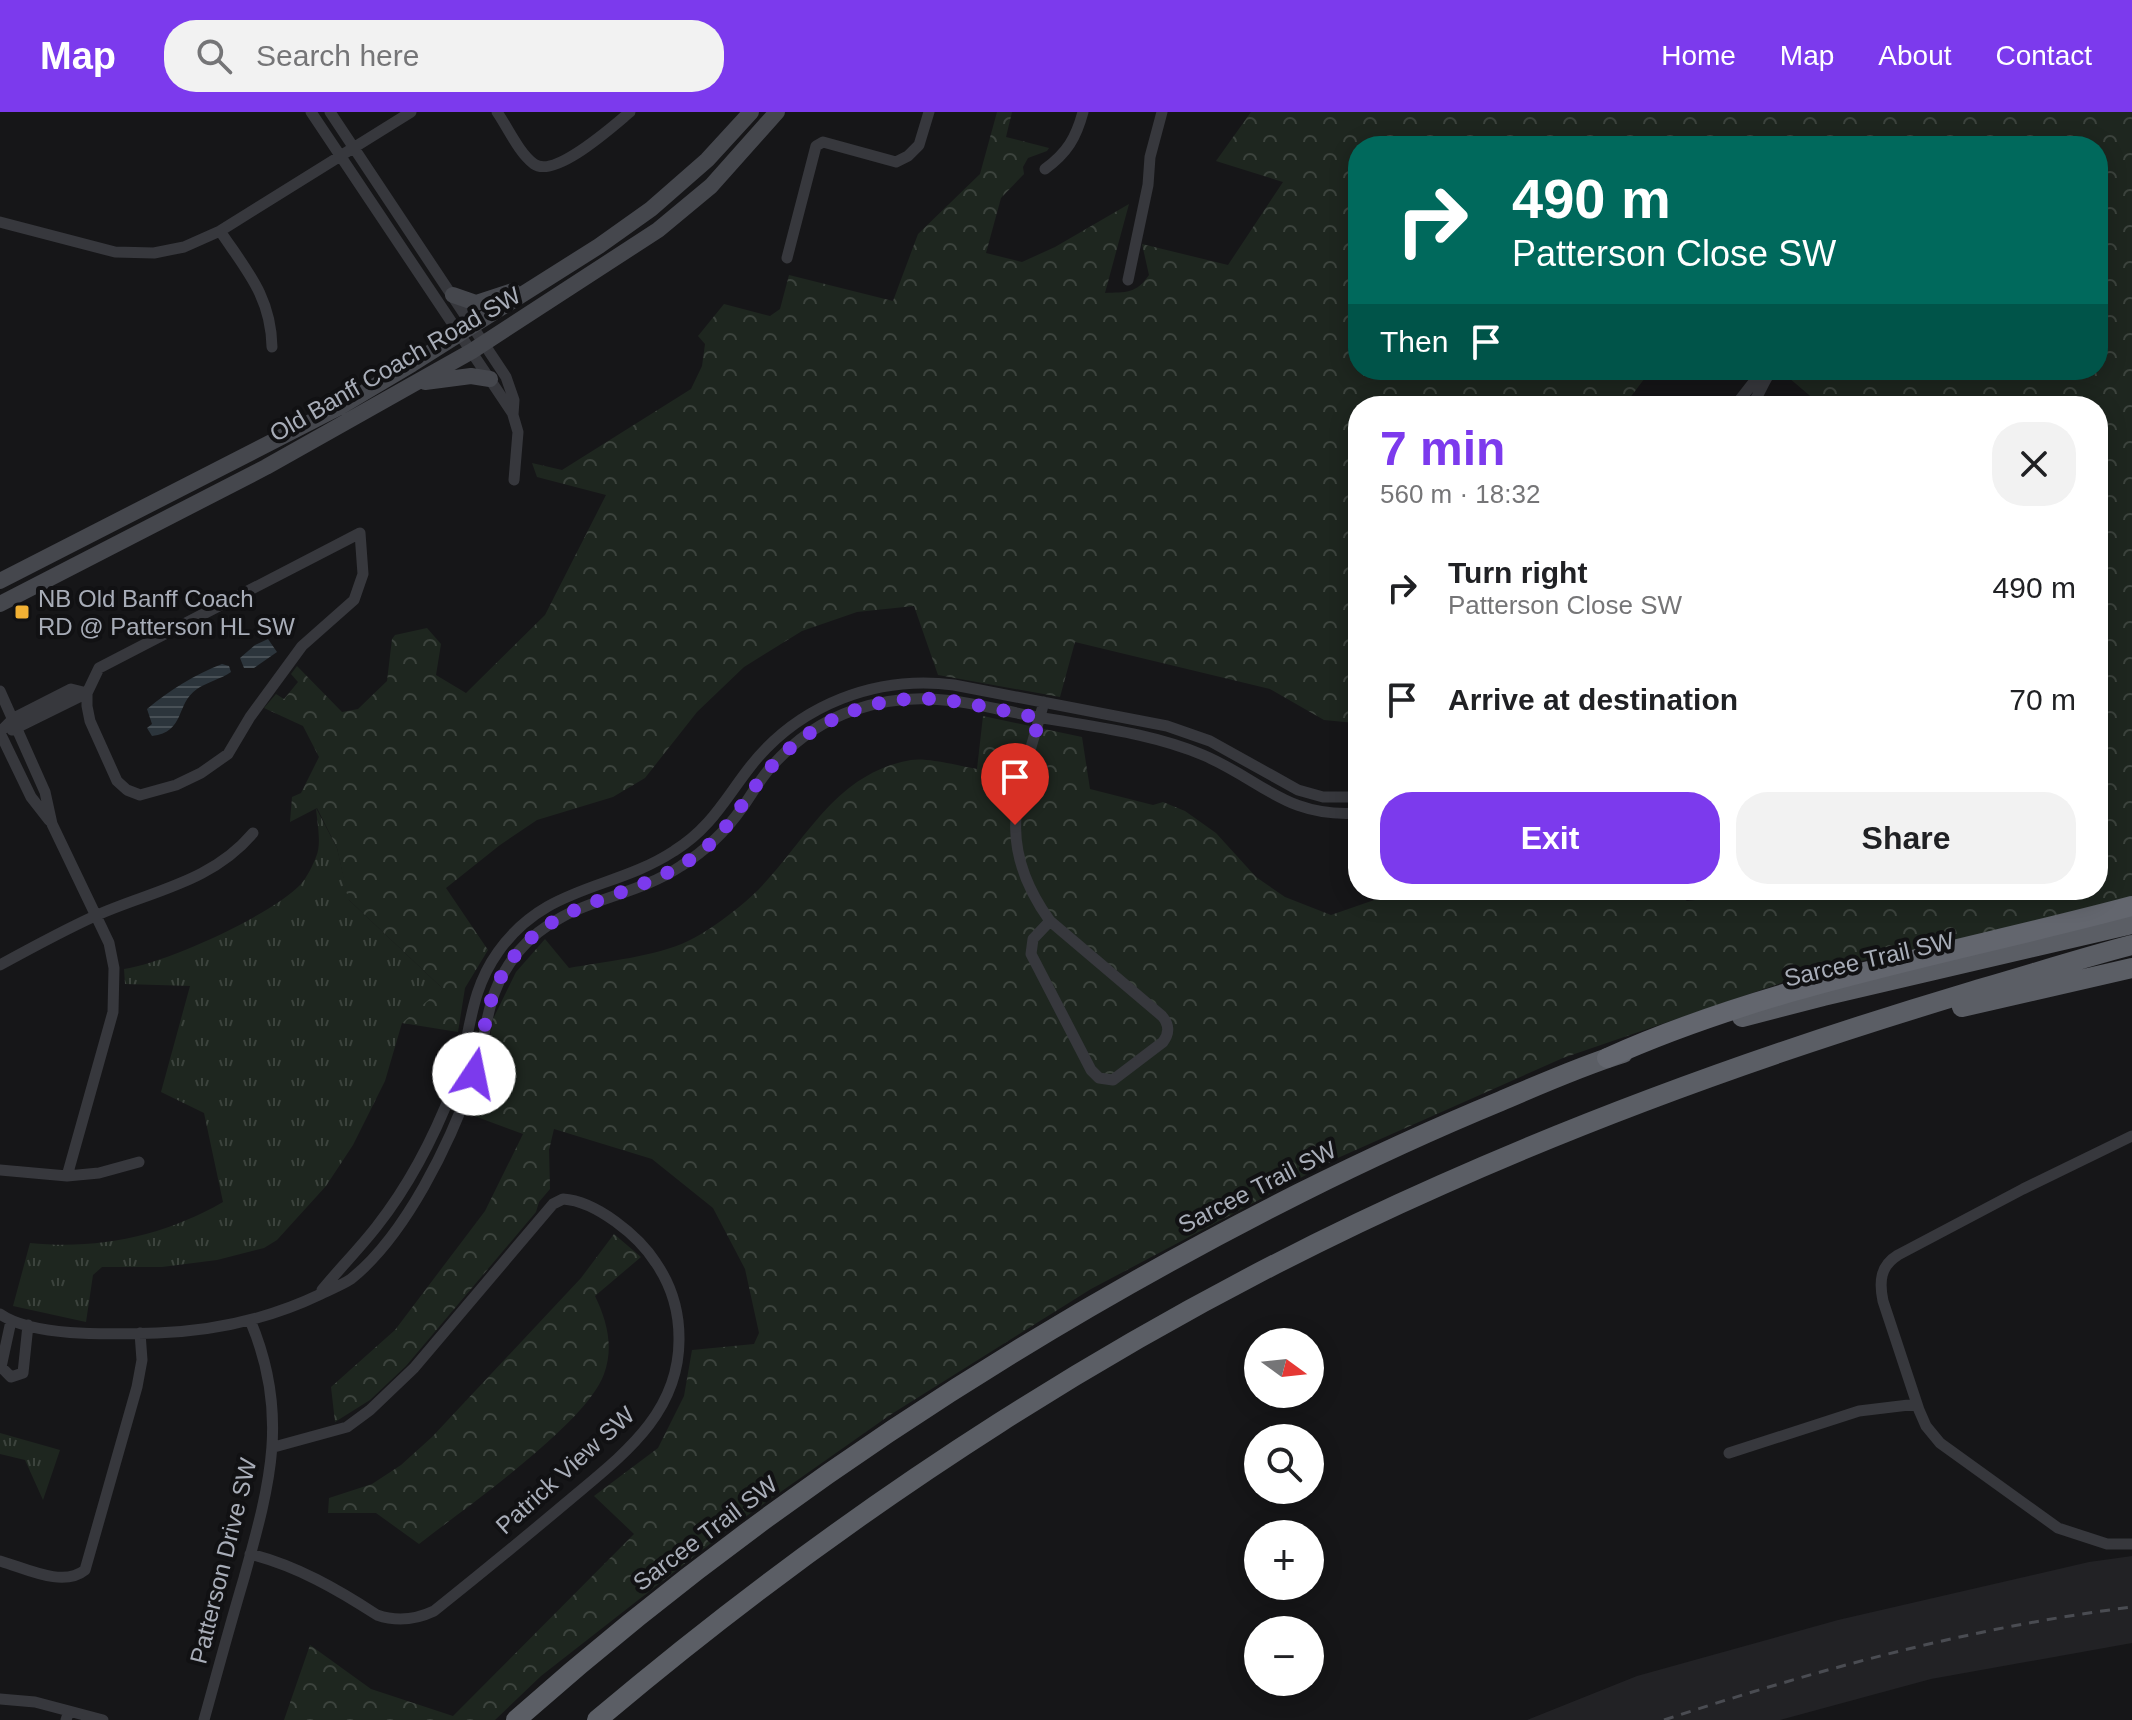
<!DOCTYPE html>
<html lang="en">
<head>
<meta charset="utf-8">
<style>
	:root { --surface:#fff; --page:#f2f2f2; --text:#202124; --muted:#757577; --accent:#7c3aed }
	body { margin:0; font-family:Arial,sans-serif; background:var(--page); color:var(--text); height:100vh; display:flex; flex-direction:column; font-size:30px; white-space:nowrap }
	* { box-sizing:border-box; margin:0 }
	p { font-size:26px; color:var(--muted) }
	.icon { flex:none; width:44px; height:44px; fill:none; stroke:currentColor; stroke-width:2; stroke-linecap:round; stroke-linejoin:round }
	.map { position:relative; flex:1; overflow:hidden }
	.panel { position:absolute; left:1348px; top:284px; width:760px; height:504px; display:flex; flex-direction:column; background:var(--surface); border-radius:32px; box-shadow:0 4px 20px #0003 }
	.panel>* { flex:none }
	.guide { position:absolute; left:1348px; top:24px; width:760px; height:244px; border-radius:32px; box-shadow:0 4px 20px #0003; background:#00695c; color:#fff; overflow:hidden }
	.needle { width:52px; rotate:105deg }
	.buttons { position:absolute; left:1244px; top:1216px; display:grid; gap:16px }
	.buttons a { display:grid; place-items:center; width:80px; height:80px; border-radius:50%; background:var(--surface); box-shadow:0 4px 20px #0003; font-size:40px }
	.pin { position:absolute; display:grid; place-items:center; width:68px; height:68px; color:#fff; margin:-82px -34px; border-radius:50% 50% 50% 0; rotate:-45deg; box-shadow:0 0 8px #0007 }
	.pin .icon { rotate:45deg }
	.me { position:absolute; width:88px; margin:-44px; rotate:11deg; stroke-linejoin:round; filter:drop-shadow(0 0 6px #0008) }
	.turn { display:flex; align-items:center; gap:28px; height:168px; padding:0 32px; font-size:36px }
	.turn .icon { width:104px; height:104px; stroke-width:2.5 }
	.turn b { display:block; font-size:56px; line-height:68px }
	.then { display:flex; align-items:center; height:76px; padding:0 32px; background:#0003; gap:16px; font-size:30px }
	.round { display:grid; place-items:center; flex:none; width:84px; height:84px; border-radius:32px; background:var(--page) }
	.head { display:flex; align-items:center; justify-content:space-between; height:136px; padding:0 32px }
	h1 { font-size:48px; font-weight:600; line-height:60px; color:var(--accent) }
	.cta { display:flex; gap:16px; margin-top:auto; padding:16px 32px }
	.cta a { flex:1; height:92px; border-radius:32px; background:var(--accent); color:#fff; font-size:32px; font-weight:600; line-height:92px; text-align:center }
	.cta a+a { background:var(--page); color:var(--text) }
	ul { padding:0; list-style:none }
	li { display:flex; align-items:center; gap:24px; height:112px; padding:0 32px }
	li div { flex:1 }
	li b { display:block; font-size:30px }
	li em { font-style:normal }
	header { display:flex; align-items:center; gap:48px; box-sizing:border-box; height:112px; padding:0 40px; background:var(--accent); color:#fff }
	header strong { font-size:38px }
	nav { display:flex; gap:44px; margin-inline-start:auto; font-size:28px }
	.search { width:560px; height:72px; background:var(--page); display:flex; align-items:center; gap:20px; box-sizing:border-box; padding:0 28px; border-radius:32px; color:var(--muted); font-size:30px }
	.map>svg:first-child { display:block }
	.built { fill:#222225 }
	.grass { fill:url(#grass-tufts) }
	.park { fill:url(#park-crowns) }
	.water { fill:url(#water-rules) }
	.lines { fill:none; stroke-linecap:round; stroke-linejoin:round }
	.minor { stroke:#37383d; stroke-width:11 }
	.secondary { stroke:#45474d; stroke-width:16 }
	.trunk { stroke:#5b5e65; stroke-width:20 }
	.motorway { stroke:#63666e; stroke-width:20 }
	.rail { stroke:#4a4c52; stroke-width:3; stroke-dasharray:10 8; stroke-linecap:butt }
	.route { stroke:#7c3aed; stroke-width:14; stroke-dasharray:0 25.2 }
	.poi-dot { fill:#f2b134; stroke:#111113; stroke-width:3 }
	.labels { text-anchor:middle; dominant-baseline:central; stroke-width:8; stroke-linejoin:round; paint-order:stroke }
	.street-label { font-size:24px; fill:#a8adb8; stroke:#111113 }
	.poi-label { font-size:24px; fill:#a8adb8; stroke:#111113; text-anchor:start }
</style>
</head>
<body>
<header>
<strong>Map</strong>
<div class="search"><svg class="icon" aria-label="search" viewBox="0 0 24 24"><circle cx="10" cy="10" r="6"/><path d="M15 15l6 6"/></svg>Search here</div>
<nav><a>Home</a><a>Map</a><a>About</a><a>Contact</a></nav>
</header>
<div class="map">
<svg width="2132" height="1608" viewBox="0 0 2132 1608">
	<defs>
		<pattern id="grass-tufts" width="24" height="20" patternUnits="userSpaceOnUse" patternTransform="scale(2)"><rect width="24" height="20" fill="#1e261f"/><path d="M3 7l-1-3M5 7V3M7 7l1-3M15 17l-1-3M17 17v-4M19 17l1-3" fill="none" stroke="#3c433d"/></pattern>
		<pattern id="park-crowns" width="20" height="18" patternUnits="userSpaceOnUse" patternTransform="scale(2)"><rect width="20" height="18" fill="#1e261f"/><path d="M2 6a3 3 0 1 1 6 0M12 15a3 3 0 1 1 6 0" fill="none" stroke="#3c433d"/></pattern>
		<pattern id="water-rules" width="6" height="5" patternUnits="userSpaceOnUse" patternTransform="scale(2)"><rect width="6" height="5" fill="#2c353c"/><path d="M0 2.5h6" fill="none" stroke="#485056"/></pattern>
	</defs>
	<rect width="100%" height="100%" fill="#161618"/>
	<path class="built" d="M2132,1444V1531L1931,1567L1780,1608H1527L1637,1564L1838,1508L2089,1450Z"/>
	<path class="grass" d="M316,696L337,736L349,788L442,876L409,912L402,911L385,969L353,1033L326,1074L277,1128L264,1136L217,1148L162,1155H102L93,1163L86,1210L13,1194L30,1131C98,1138 164,1124 223,1090L204,1001L161,980L190,874L125,872L124,857C166,851 272,803 301,772C307,765 313,753 316,745C322,732 317,710 316,696Z
		M0,1321L60,1338L43,1388L25,1348L0,1342Z"/>
	<path class="park" d="M997,0H1012L1006,25L1049,36L1047,39L1028,46L1023,55L1024,62L1001,86L986,141L1022,150L1055,135L1129,92L1105,181C1126,180 1136,182 1149,163L1142,132L1228,153L1283,70L1216,49L1251,0H2132V787L2006,818L1819,858L1563,946L1340,1045L1091,1177L890,1303L738,1410L541,1564L495,1608H284L310,1533L371,1577L453,1604L634,1422L594,1384L658,1336L684,1284L692,1238L754,1232L759,1221L745,1157L713,1096L652,1047L554,1017L549,1038L550,1077L539,1090L536,1100L406,1254L370,1288L335,1310L331,1275L395,1218L485,1099L523,1022L469,1002L486,952L493,907L516,860L545,827L569,856C603,850 658,844 688,829C705,821 724,807 739,795C800,747 825,663 911,648C927,645 959,654 977,657L983,604L1082,625L1090,677L1153,693L1163,690L1185,699L1216,721L1256,765L1285,785L1331,803L1403,778H1671L1687,789L1727,784L1743,778H2098V294H1822L1782,260L1784,258H2098V34H1358V258H1651L1626,291L1629,294H1358V609L1355,611L1324,608L1270,577L1075,530L1060,585L938,563L914,494L857,500L802,519L744,555L697,600L645,666L613,685L537,708L500,733L446,776L488,838L465,876L458,920L402,911L442,876L348,787L337,736L317,696L290,710L292,685L301,681L319,645L303,614L264,596L276,582L284,587L298,570L291,562L297,554L342,600L358,597L387,569L392,527L395,523L427,516L441,532L436,563L466,581L545,503L606,383L537,365L532,351L562,358L691,277L702,254L705,232L698,224L724,192L770,204L780,197L789,163L893,189L918,122L980,62Z
		M614,1122L641,1145L595,1184C607,1209 614,1235 604,1262C587,1311 464,1397 419,1432L376,1401H328L329,1386L372,1372L401,1353L432,1325L581,1166Z"/>
	<path class="water" d="M268,527L277,540L254,556H244L240,546L255,533Z
		M222,552L229,554L231,560C221,567 207,570 197,577C175,592 186,620 152,624L147,616L152,612L147,597C170,578 194,563 222,552Z"/>
	<g class="lines">
		<path class="minor" d="M311,0L513,302
			M330,0L506,265L514,288L513,303L518,320L514,368
			M497,0C508,16 519,41 534,52C555,67 613,14 630,0
			M1045,57C1067,41 1076,26 1083,0
			M0,110L115,140L154,141L184,135L220,119L411,0
			M220,119C247,159 271,185 272,235
			M787,146L816,34L823,30L896,50L908,44L919,33L929,0
			M1128,168L1148,73L1150,45L1162,0
			M1735,294L1753,271L1764,269
			M1751,294C1760,282 1763,270 1772,258
			M360,421L363,462L354,488L302,534L250,605L228,642L201,661L176,673L140,683L127,678L117,669L90,609L87,594V581L99,556Z
			M0,579L45,680L52,712L109,831L114,856L113,900L67,1064L0,1058
			M1044,590C1021,676 991,727 1050,809L1162,904C1169,912 1170,921 1163,930L1113,968L1099,966L1091,958L1031,842L1033,827L1050,809
			M12,618L87,581
			M0,620L14,606L71,577L87,581
			M0,621L31,685L49,708
			M0,853C31,836 62,819 95,804C150,779 211,771 253,721
			M2132,1024L2023,1077L1898,1143C1880,1154 1879,1170 1883,1189L1919,1298L1926,1314L1940,1331L2058,1416L2107,1432H2132
			M67,1064L99,1061L139,1050
			M322,1178C340,1156 360,1136 377,1114C410,1072 434,1025 453,976C472,928 466,885 498,840C546,772 613,779 674,739C711,716 725,687 750,655C799,592 877,563 954,573L1167,614L1210,629L1298,678L1323,685H1358
			M0,1202C34,1226 116,1222 157,1221C215,1219 269,1207 321,1182C331,1177 342,1173 351,1167C406,1123 450,1031 473,966C490,917 482,885 518,840C563,786 627,790 681,754C705,739 725,720 742,696C752,682 760,667 771,655C794,629 822,609 854,598C878,590 904,586 929,587C966,588 1002,599 1038,605C1093,615 1151,621 1203,643C1262,668 1286,706 1358,701
			M11,1209L1,1255L11,1265L23,1261L28,1213
			M1729,1341L1859,1299L1917,1292
			M250,1442C297,1454 337,1477 377,1503C397,1510 415,1508 434,1499C479,1463 523,1427 567,1390C620,1345 680,1303 679,1226C679,1199 671,1173 656,1151C639,1124 596,1089 563,1087L553,1092L414,1256L370,1298L347,1315L274,1335
			M0,1449C25,1456 63,1476 85,1458L137,1275L142,1248L140,1221
			M0,1587L35,1590L69,1599
			M66,1608L69,1599L103,1608
			M204,1608C217,1561 230,1513 244,1466C270,1372 290,1302 250,1208"/>
		<path class="secondary" d="M453,183L476,191L513,179
			M425,270L471,264L490,267
			M0,469L338,296L412,252L599,134L651,97L707,48L751,0
			M0,492L266,355L472,239L658,118L711,74L777,0"/>
		<path class="trunk" d="M1962,895L2132,856
			M1742,905L1823,884L2132,812
			M516,1608C752,1398 1017,1224 1300,1081C1366,1048 1433,1017 1501,989C1541,972 1581,954 1623,941
			M597,1608C851,1393 1136,1208 1441,1073C1613,996 1792,933 1973,879C2026,864 2078,847 2132,833"/>
		<path class="motorway" d="M1607,946C1774,871 1956,841 2132,794"/>
		<path class="rail" d="M1664,1608C1816,1558 1972,1515 2132,1495"/>
	</g>
	<g class="lines">
		<path class="route" d="M474,962C483,933 484,903 496,875C539,781 627,795 698,742C730,718 745,684 771,655C814,606 880,580 945,588C976,592 1008,600 1040,606L1017,679L1015,713"/>
	</g>
	<rect class="poi-dot" x="14" y="492" width="16" height="16" rx="4"/>
	<g class="labels">
		<g class="street-label">
			<text transform="translate(395 252) rotate(-30)">Old Banff Coach Road SW</text>
			<text transform="translate(1869 847) rotate(-13)">Sarcee Trail SW</text>
			<text transform="translate(1257 1075) rotate(-27)">Sarcee Trail SW</text>
			<text transform="translate(565 1358) rotate(-42)">Patrick View SW</text>
			<text transform="translate(705 1421) rotate(-37)">Sarcee Trail SW</text>
			<text transform="translate(223 1449) rotate(-76)">Patterson Drive SW</text>
		</g>
		<g class="poi-label">
			<text x="38" y="486">NB Old Banff Coach<tspan x="38" dy="28">RD @ Patterson HL SW</tspan></text>
		</g>
	</g>
</svg>
<div class="buttons">
<a><svg class="needle" viewBox="-14 -14 28 28"><path d="M0-13l5 13h-10z" fill="#e53935"/><path d="M0 13l5-13h-10z" fill="#757577"/></svg></a>
<a><svg class="icon" aria-label="search" viewBox="0 0 24 24"><circle cx="10" cy="10" r="6"/><path d="M15 15l6 6"/></svg></a>
<a>+</a>
<a>−</a>
</div>
<div class="pin" style="left:1015px;top:713px;background:#d93025"><svg class="icon" aria-label="arrive" viewBox="0 0 24 24"><path d="M6 21V4h12l-3 4 3 4H6"/></svg></div>
<svg class="me" style="left:474px;top:962px" viewBox="-20 -20 40 40"><circle r="19" fill="#fff"/><path d="M0-13L10 11 0 6-10 11z" fill="#7c3aed"/></svg>
<div class="guide">
<div class="turn"><svg class="icon" aria-label="right" viewBox="0 0 24 24"><path d="M7 20v-9h11M14 6l5 5-5 5"/></svg><div><b>490 m</b>Patterson Close SW</div></div>
<div class="then">Then<svg class="icon" aria-label="arrive" viewBox="0 0 24 24"><path d="M6 21V4h12l-3 4 3 4H6"/></svg></div>
</div>
<section class="panel">
<div class="head"><div><h1>7 min</h1><p>560 m · 18:32</p></div><a class="round"><svg class="icon" aria-label="close" viewBox="0 0 24 24"><path d="M6 6l12 12M18 6L6 18"/></svg></a></div>
<ul>
<li><svg class="icon" aria-label="right" viewBox="0 0 24 24"><path d="M7 20v-9h11M14 6l5 5-5 5"/></svg><div><b>Turn right</b><p>Patterson Close SW</p></div><em>490 m</em></li>
<li><svg class="icon" aria-label="arrive" viewBox="0 0 24 24"><path d="M6 21V4h12l-3 4 3 4H6"/></svg><div><b>Arrive at destination</b></div><em>70 m</em></li>
</ul>
<div class="cta"><a>Exit</a><a>Share</a></div>
</section>
</div>
</body>
</html>
